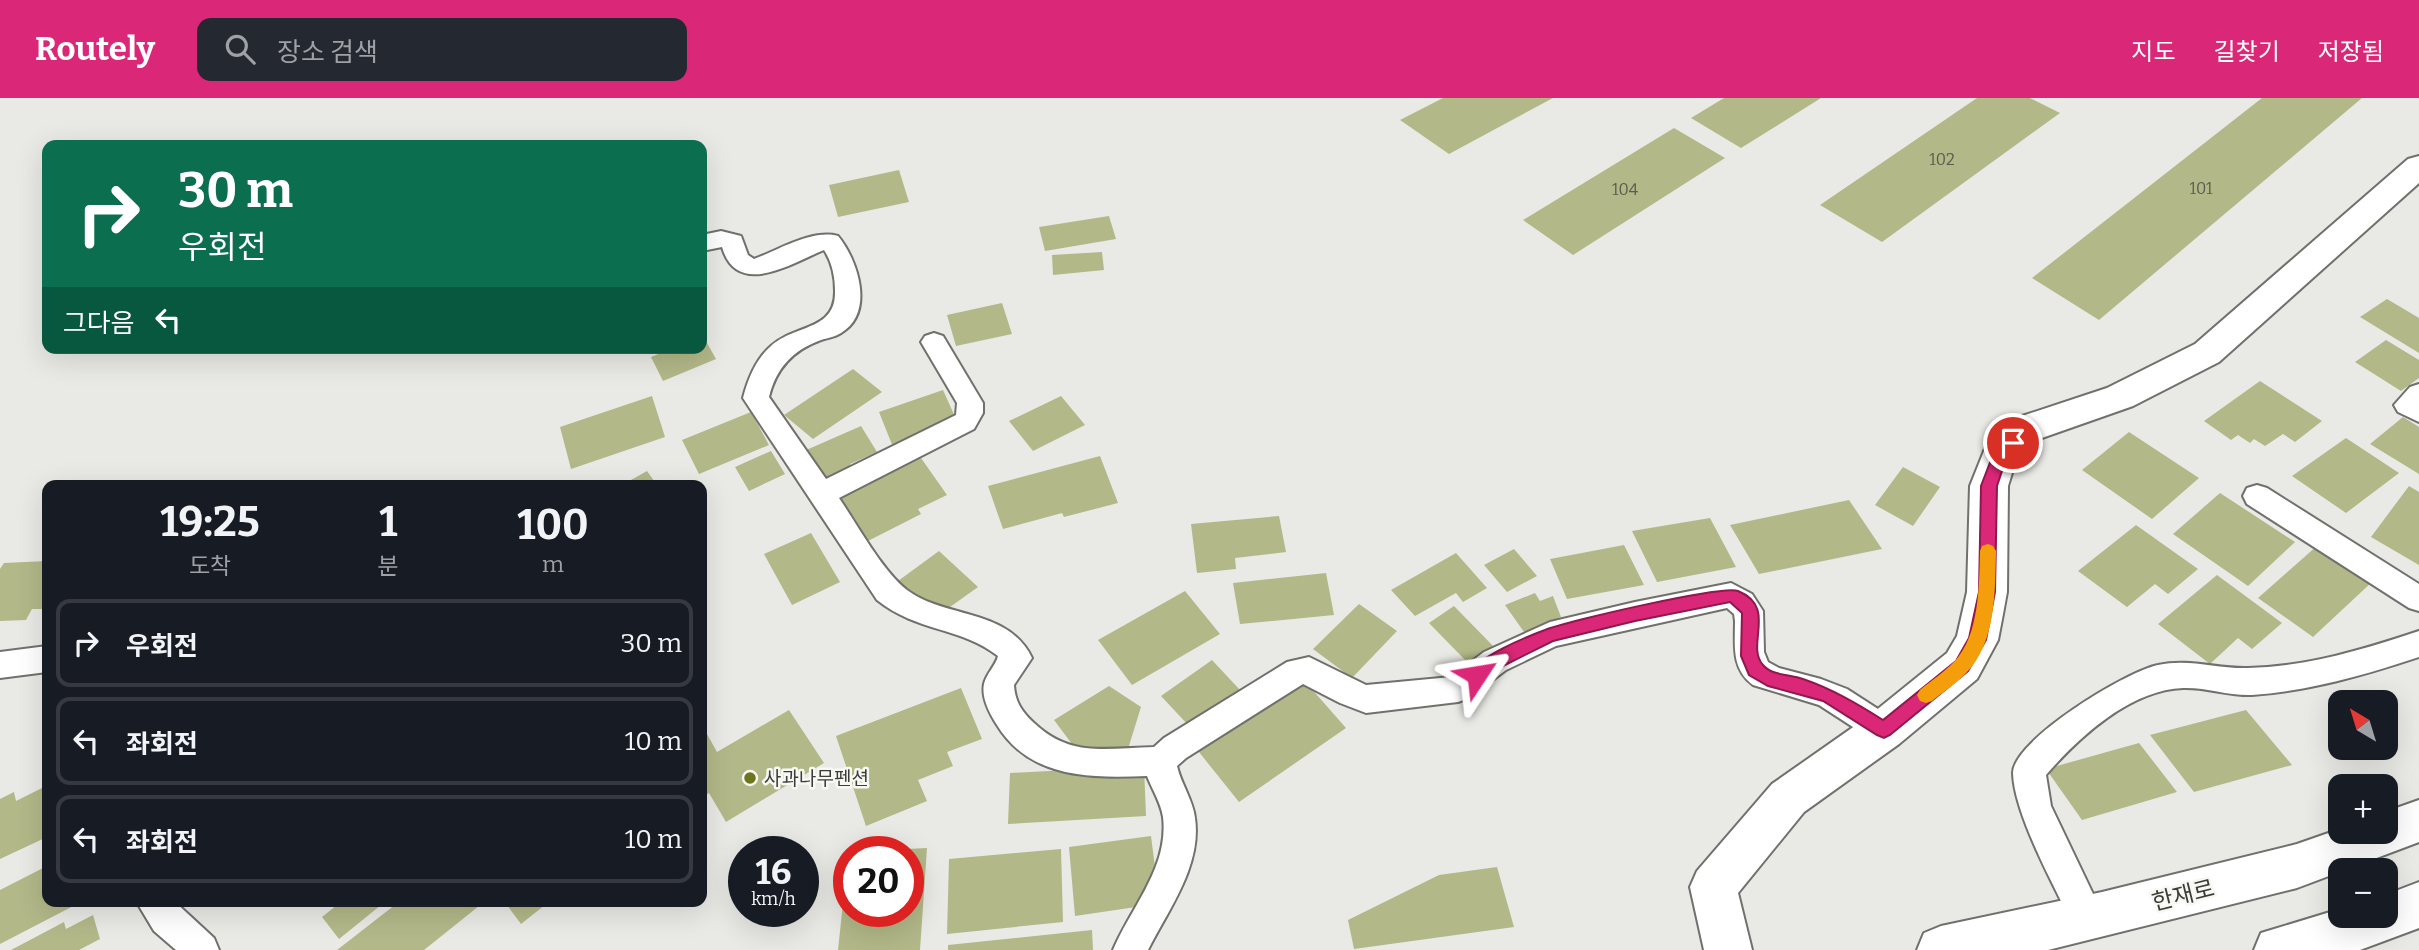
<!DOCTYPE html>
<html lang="ko">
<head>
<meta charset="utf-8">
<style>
	:root { --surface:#171b24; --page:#242831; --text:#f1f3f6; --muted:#9ea1a6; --line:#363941; --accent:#db2777 }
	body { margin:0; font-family:Bitter,"Noto Sans KR",serif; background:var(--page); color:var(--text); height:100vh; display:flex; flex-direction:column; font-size:26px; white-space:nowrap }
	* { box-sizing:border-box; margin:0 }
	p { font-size:23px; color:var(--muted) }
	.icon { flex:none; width:38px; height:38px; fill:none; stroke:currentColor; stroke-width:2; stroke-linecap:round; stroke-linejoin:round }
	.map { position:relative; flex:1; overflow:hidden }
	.side { position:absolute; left:42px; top:382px; width:665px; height:427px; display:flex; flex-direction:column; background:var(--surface); border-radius:14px; box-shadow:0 7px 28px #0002 }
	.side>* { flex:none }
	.hud { position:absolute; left:42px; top:42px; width:665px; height:214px; border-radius:14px; box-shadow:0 7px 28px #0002; background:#0b6e4f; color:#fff; overflow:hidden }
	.needle { width:46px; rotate:322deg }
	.buttons { position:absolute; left:2328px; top:592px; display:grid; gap:14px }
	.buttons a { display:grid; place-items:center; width:70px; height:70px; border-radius:14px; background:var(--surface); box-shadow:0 7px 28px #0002; font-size:35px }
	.speed { position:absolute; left:728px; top:738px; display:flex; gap:14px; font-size:35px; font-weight:700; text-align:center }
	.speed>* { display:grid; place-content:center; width:91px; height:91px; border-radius:50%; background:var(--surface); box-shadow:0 7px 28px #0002; line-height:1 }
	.speed small { font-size:18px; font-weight:400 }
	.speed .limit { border:10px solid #d22; background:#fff; color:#111 }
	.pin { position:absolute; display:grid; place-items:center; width:60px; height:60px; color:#fff; margin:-30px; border:4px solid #fff; border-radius:50%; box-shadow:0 2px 7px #0007 }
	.me { position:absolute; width:77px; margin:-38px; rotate:57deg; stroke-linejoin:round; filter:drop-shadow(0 0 5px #0008) }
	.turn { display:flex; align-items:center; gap:24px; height:147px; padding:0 21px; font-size:32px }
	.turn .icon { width:91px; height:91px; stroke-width:2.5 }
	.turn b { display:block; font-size:49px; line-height:60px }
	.then { display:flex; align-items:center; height:66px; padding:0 21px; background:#0003; gap:14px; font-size:26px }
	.eta { display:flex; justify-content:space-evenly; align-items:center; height:119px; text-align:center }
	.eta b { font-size:42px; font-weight:700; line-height:49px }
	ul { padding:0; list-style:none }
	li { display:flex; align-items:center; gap:21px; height:88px; margin:0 14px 10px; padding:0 7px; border:4px solid var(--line); border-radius:14px }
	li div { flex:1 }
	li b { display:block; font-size:26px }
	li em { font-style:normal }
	header { display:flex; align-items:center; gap:42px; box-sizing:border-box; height:98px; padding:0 35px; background:var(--accent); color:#fff }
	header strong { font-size:33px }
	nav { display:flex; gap:38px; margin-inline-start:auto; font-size:24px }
	.search { width:490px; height:63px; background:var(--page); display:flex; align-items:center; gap:18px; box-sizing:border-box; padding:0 24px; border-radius:14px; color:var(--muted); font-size:26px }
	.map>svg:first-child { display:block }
	.building { fill:#b2b888 }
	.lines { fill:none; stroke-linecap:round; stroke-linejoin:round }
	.lane-casing { stroke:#70716c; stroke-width:4 }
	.street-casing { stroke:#70716c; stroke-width:4 }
	.secondary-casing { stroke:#70716c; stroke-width:4 }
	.lane { fill:#fff; fill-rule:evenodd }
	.street { fill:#fff; fill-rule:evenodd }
	.secondary { fill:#fff; fill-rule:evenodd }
	.route { fill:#db2777; stroke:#8e194d; stroke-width:2 }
	.slow { fill:#f59e0b }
	.poi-dot { fill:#6d751e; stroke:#f7f8f2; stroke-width:2.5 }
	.labels { text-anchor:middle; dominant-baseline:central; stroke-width:5; stroke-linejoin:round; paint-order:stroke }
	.number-label { font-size:16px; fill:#5a5c4e }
	.poi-label { font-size:19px; fill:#3c3d3b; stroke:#f7f8f2; text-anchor:start }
	.near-street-label { font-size:23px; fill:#3c3d3b; stroke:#f7f8f2 }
</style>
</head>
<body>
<header>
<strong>Routely</strong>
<div class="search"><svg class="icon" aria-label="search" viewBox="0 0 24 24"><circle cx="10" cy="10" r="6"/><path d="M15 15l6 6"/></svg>장소 검색</div>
<nav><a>지도</a><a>길찾기</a><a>저장됨</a></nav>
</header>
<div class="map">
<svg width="2419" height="852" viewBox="0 0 2419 852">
	<rect width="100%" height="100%" fill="#e9eae5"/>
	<path class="building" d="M1443,0H1553L1449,56L1400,22Z
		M1724,0H1821L1741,50L1691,20Z
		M1977,0H2030L2060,15L1882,144L1820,107Z
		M2262,0H2362L2099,222L2032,180Z
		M1674,30L1725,60L1573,157L1523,122Z
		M899,72L909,104L838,119L829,87Z
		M1109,118L1116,141L1045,153L1039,129Z
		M1102,154L1104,172L1053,177L1052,157Z
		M2387,201L2419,220V255L2360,219Z
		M1002,205L1012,236L956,248L947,217Z
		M702,236L716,261L663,283L651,259L673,250H702Z
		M2386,242L2419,262V280L2401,293L2355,264Z
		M853,271L882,294L813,341L784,317Z
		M2260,283L2322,323L2295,344L2283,336L2265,348L2254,341L2250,345L2238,337L2231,342L2204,323Z
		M943,292L956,321L893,349L879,314Z
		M652,298L665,339L571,371L560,329Z
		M1061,298L1085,327L1033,353L1009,323Z
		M751,314L769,347L699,376L682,342Z
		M2403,319L2419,329V376L2370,346Z
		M861,328L877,354L850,366L855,374L824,388L804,353Z
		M2129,334L2199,380L2152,421L2082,372Z
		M2346,340L2399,375L2346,415L2292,378Z
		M771,353L785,376L749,393L735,369Z
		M1100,358L1118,405L1064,419L1062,415L1003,431L988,388Z
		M921,360L947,397L918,411L921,416L864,445L836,401Z
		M1903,369L1940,389L1913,428L1875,407Z
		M647,373L657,387H622Z
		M2409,388L2419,394V467L2371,439Z
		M2220,395L2295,444L2248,488L2173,436Z
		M1849,402L1882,451L1759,476L1730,427Z
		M1279,418L1286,454L1235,460L1236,471L1197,475L1191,426Z
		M1710,420L1736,469L1657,484L1632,433Z
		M2136,427L2198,471L2168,496L2155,486L2127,509L2078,473Z
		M811,435L840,484L792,507L764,456Z
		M1624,447L1644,487L1567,501L1550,461Z
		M2318,447L2373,483L2313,539L2258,500Z
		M1514,451L1537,478L1507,494L1484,467Z
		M939,453L978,489L943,514L928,511L898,483Z
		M1456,455L1487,490L1463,504L1456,495L1415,518L1391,492Z
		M47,463V511H32L26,522L0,523V471L4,465Z
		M1326,475L1334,517L1240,526L1233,485Z
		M2217,477L2282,525L2252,551L2238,540L2210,566L2158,526Z
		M1185,493L1220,536L1132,587L1098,542Z
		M1535,495L1540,503L1553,498L1561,519L1524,534L1505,507Z
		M1359,506L1397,533L1352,580L1313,551Z
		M1454,508L1495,550L1470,567L1429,525Z
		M1212,562L1240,592L1190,629L1161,598Z
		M1302,580L1346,630L1239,704L1195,649Z
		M1109,588L1141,609L1128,651L1075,650L1054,622Z
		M961,590L982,641L947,654L953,668L918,682L927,703L866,728L836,638Z
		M789,612L824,665L726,724L709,695L702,699V627L717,654Z
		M2246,612L2292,667L2194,694L2150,637Z
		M2139,645L2177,694L2082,722L2046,671Z
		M1144,668L1146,718L1008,726L1010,675Z
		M46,688L47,739L0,761V701L14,694L16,703Z
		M1151,738L1155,769L1136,809L1075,818L1069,749Z
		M927,750L920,852H838L847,767L849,814H908V754L888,752Z
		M1061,751L1063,824L947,836L949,761Z
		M47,768V803H83L0,846V792Z
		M1497,769L1514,829L1354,851L1348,822L1439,777Z
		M342,803H386L339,841L322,819Z
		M400,803H475L479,808L424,852H337Z
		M504,803H550L521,826Z
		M93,817L100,841L79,852H11L64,824L66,831Z
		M1092,832L1093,852H948V847Z"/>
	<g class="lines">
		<g class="lane-casing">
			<path id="lane" d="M721,133L741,138L748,157L754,161C779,152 812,131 838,138C858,162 875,215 841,235C835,239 827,240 821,242C793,252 776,270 769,299L826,381L956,317L957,305L921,244L925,238L934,235L943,238L983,305V315L974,331L839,400C857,426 883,474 907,492C946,521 1008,510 1032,560L1014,587C1015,604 1022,614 1034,625C1071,660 1107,650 1154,649L1164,640L1287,564L1309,559L1366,587L1451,579L1484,554L1550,524L1635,504L1731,485L1752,496L1763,513L1764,554L1768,564L1779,570L1821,581L1847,591L1895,622L1900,632L1895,642L1884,646L1873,642L1819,607L1753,587C1731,571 1735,547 1735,523L1734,516L1727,510L1556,548L1506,572L1469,600L1458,604L1366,615L1340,605L1303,586L1186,660L1177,668C1181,686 1193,702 1195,720C1202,768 1168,812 1148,852H1113C1131,809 1169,769 1163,719C1161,705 1152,691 1147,678C1091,680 1030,681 997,627C990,616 981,600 984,586C986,576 996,567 998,558C961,529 917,534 877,502L743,300C748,281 756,261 771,248C795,226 836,233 835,193C835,179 832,164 824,152C792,165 737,201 722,149L702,153V137Z
				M2419,286V324L2398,314L2394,307L2410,289Z
				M2257,387L2267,390L2419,486V513L2409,510L2247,406L2243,398L2247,390Z
				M2419,533V559C2365,577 2309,593 2252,597C2228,598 2206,589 2183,590C2130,592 2079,639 2046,677L2051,708L2105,821L2100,833L2088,838L2076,833C2057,793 2014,717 2013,675C2013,642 2127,573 2158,567C2189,560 2217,571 2248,570C2306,569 2365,551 2419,533Z
				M47,548V574L0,580V554Z
				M136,803H174L214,840L219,852H176L154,833Z"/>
		</g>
		<g class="street-casing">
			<path id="street" d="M2419,58V85L2219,264L2133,308L2039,341L2015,365L2008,388L2007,494L2003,516L1998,542L1977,581L1899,646L1804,714L1738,795L1752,852H1704L1690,789L1697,773L1772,686L1869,618L1947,555L1957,538L1967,494L1970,388L1986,348L2013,321L2107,290L2195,246L2408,61Z"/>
		</g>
		<g class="secondary-casing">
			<path id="secondary" d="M2419,702V744L2297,790L2048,852H1917L1924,835L1941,828L2102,794L2297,746L2340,731V733H2385V714Z
				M2419,784V830L2360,852H2254L2261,835L2340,811V817H2385V797Z"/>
		</g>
		<use href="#lane" class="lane"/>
		<use href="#street" class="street"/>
		<use href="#secondary" class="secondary"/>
	</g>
	<path class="route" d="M2013,339L2020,345L2006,361L1997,388L1995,494L1986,542L1968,573L1890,637L1884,640L1877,637L1823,603L1768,588L1749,577L1741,558L1742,515L1730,504L1635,523L1553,543L1501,569L1483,582L1477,584L1471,582L1468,577C1477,559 1526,539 1545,532C1567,523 1723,487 1738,493C1778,509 1745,547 1763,567C1772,578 1790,576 1803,581C1832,591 1856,605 1883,622L1956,563L1969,540L1979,494L1981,388L1994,354Z"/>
	<path class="slow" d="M1988,446L1993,448L1996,453C1995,492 1996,544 1967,574C1957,585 1943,594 1932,603L1926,605L1920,603L1917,597L1920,592C1931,583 1944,574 1954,564C1980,537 1979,487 1980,453L1982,448Z"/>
	<circle class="poi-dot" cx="750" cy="680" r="7"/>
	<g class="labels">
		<g class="number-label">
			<text x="1942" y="61">102</text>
			<text x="2201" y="90">101</text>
			<text x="1625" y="91">104</text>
		</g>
		<g class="poi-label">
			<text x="764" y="680">사과나무펜션</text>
		</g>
		<g class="near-street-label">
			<text transform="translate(2183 797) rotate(-14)">한재로</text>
		</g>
	</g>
</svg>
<div class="buttons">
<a><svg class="needle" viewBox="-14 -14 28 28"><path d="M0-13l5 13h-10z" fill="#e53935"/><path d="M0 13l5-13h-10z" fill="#9ea1a6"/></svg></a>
<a>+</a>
<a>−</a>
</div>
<div class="speed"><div>16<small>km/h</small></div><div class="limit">20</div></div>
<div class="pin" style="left:2013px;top:345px;background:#d93025"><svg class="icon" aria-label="arrive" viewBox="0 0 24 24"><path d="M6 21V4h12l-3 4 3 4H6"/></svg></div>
<svg class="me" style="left:1477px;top:577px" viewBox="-20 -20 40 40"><path d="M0-17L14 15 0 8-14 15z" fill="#db2777" stroke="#fff" stroke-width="4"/></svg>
<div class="hud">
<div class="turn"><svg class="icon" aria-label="right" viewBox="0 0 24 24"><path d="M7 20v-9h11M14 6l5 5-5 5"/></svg><div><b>30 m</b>우회전</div></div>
<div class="then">그다음<svg class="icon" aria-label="left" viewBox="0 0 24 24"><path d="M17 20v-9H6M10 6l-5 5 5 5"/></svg></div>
</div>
<section class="side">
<div class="eta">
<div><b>19:25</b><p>도착</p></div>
<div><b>1</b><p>분</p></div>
<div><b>100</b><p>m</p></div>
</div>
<ul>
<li><svg class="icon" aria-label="right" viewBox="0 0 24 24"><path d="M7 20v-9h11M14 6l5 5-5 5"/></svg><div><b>우회전</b></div><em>30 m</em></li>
<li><svg class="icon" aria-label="left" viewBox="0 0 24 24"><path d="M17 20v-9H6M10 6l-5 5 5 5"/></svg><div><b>좌회전</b></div><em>10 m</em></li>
<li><svg class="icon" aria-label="left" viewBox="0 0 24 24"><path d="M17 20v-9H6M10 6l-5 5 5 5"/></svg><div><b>좌회전</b></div><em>10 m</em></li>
</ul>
</section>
</div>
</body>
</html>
